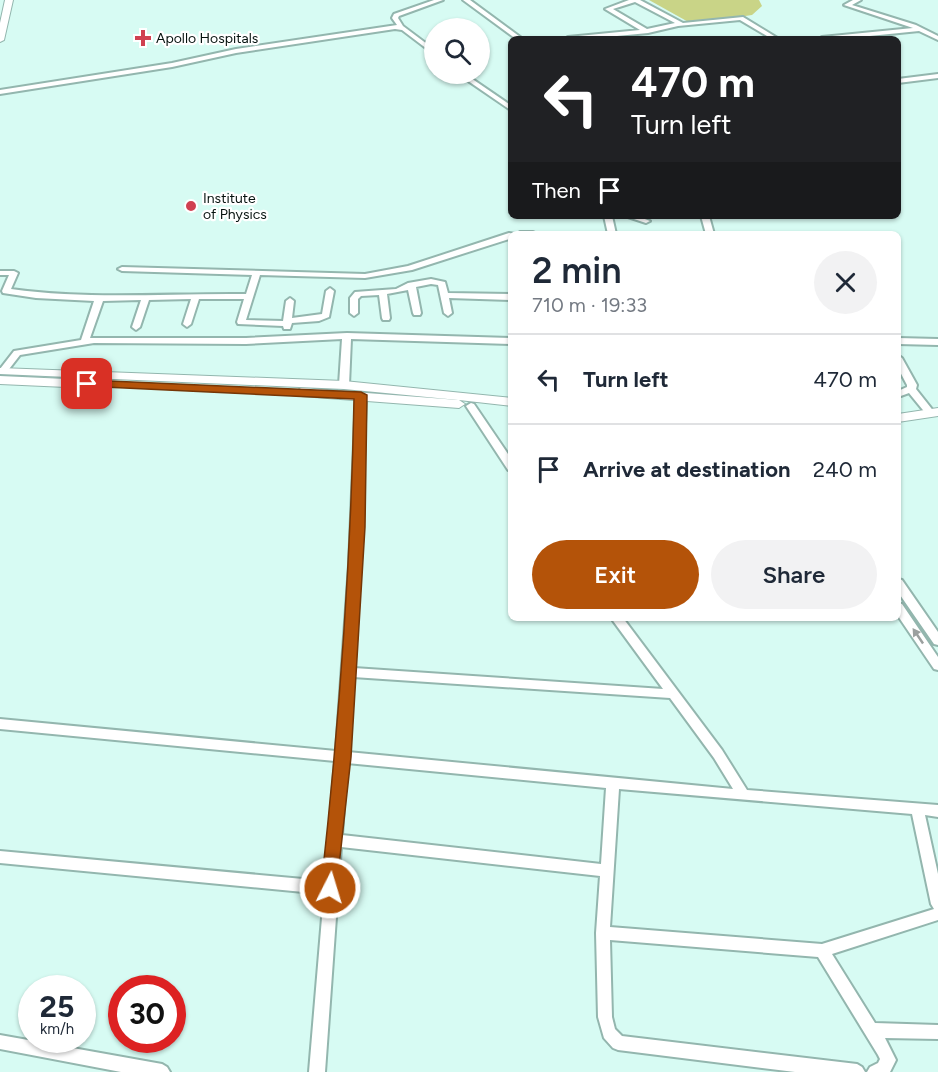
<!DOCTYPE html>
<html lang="en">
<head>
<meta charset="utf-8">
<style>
	:root { --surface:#fff; --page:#f2f2f3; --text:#1f2937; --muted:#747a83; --line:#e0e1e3; --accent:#b45309 }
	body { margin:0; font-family:Figtree,sans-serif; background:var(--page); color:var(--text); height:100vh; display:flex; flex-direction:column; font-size:22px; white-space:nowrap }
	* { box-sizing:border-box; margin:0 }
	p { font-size:20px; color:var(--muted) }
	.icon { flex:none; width:33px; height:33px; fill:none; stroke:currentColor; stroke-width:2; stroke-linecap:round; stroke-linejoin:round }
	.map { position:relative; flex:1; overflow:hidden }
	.details { position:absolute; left:508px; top:231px; width:393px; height:390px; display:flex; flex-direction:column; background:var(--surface); border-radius:9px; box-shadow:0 2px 4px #0004 }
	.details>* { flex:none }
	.hud { position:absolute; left:508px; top:36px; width:393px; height:183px; border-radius:9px; box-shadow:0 2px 4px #0004; background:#202124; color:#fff; overflow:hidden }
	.tools { position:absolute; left:424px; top:18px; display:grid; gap:12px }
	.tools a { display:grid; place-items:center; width:66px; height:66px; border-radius:50%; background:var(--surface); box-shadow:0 2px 4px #0004; font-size:30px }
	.speed { position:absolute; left:18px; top:975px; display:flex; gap:12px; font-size:30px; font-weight:700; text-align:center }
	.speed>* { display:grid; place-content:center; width:78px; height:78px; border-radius:50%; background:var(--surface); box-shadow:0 2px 4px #0004; line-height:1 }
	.speed small { font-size:15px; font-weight:400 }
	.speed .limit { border:9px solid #d22; background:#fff; color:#111 }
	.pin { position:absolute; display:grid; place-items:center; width:51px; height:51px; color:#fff; margin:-26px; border-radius:12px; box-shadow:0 3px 9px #0006 }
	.me { position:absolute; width:66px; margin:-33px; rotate:5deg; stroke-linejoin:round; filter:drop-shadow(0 0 4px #0008) }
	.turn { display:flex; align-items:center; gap:21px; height:126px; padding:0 24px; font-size:27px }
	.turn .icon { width:78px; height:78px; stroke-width:2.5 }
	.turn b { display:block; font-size:42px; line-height:51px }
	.then { display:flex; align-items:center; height:57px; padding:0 24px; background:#0003; gap:12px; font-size:22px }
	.round { display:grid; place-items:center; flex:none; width:63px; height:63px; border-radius:32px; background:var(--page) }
	.headline { display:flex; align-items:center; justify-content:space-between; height:102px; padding:0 24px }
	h1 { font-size:36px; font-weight:600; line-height:45px }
	.action { display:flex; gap:12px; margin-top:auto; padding:12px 24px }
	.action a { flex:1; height:69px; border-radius:36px; background:var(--accent); color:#fff; font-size:24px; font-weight:600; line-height:69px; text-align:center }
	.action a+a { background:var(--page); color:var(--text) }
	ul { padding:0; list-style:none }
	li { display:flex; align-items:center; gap:18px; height:90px; padding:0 24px; border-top:2px solid var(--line) }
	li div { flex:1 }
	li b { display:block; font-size:22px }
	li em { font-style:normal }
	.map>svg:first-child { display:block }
	.green { fill:#c9d487 }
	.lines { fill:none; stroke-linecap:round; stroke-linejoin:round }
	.minor-casing { stroke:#93b6ae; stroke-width:4 }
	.major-casing { stroke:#93b6ae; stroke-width:2 }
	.minor { fill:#fff; fill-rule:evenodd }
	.major { fill:#fff; fill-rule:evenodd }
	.oneway { fill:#9ba09f }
	.route { fill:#b45309; stroke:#753606; stroke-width:1.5 }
	.poi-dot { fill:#d04051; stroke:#fff; stroke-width:2 }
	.labels { text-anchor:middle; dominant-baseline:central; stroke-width:4.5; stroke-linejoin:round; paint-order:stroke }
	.far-poi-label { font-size:14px; fill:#05110e; stroke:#fff; text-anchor:start }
</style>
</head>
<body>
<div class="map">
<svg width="938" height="1072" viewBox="0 0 938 1072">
	<rect width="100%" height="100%" fill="#d7fbf3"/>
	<path class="green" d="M649,0H759L762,6L752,15L692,24Z"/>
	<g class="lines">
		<g class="minor-casing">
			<path id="minor" d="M434,0H443L399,16L398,18L403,26L435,50V55L402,30L395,29L236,53L172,67L0,94V90L172,63L236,49L397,25L392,18L394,14Z
				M463,0H470L523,39H516Z
				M629,0H640L683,23L743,17L779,39H772L740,20L678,26L648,33L586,39H565L568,37L640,30L605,9ZM635,2L675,23L647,29L613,9Z
				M853,0H861L852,5L916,25L938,36V40L919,31L840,39H819L822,37L913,28L844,5Z
				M458,74H465L512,106V111Z
				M938,74V78L898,83V79Z
				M604,216H612L616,234H608Z
				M625,216H637L650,221L646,223Z
				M701,216H709L714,234H706Z
				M520,232H533L537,234H519Z
				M509,233L515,234H512V238L412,270L365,278L260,275L246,320L283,321L286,301L290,298L294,301L292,318L322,314L326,291L330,288L334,291L329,317L319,321L292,323L290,329H284L283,326L238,324L237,322L244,299H199L191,324L187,327L183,324L191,299L149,300L140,327L136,330L132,327L141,300L103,301L90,338H246L347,333L512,338V344L351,339L349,385L344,388L339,385L342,339L246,344L94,343L20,355L6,373H0V369L14,351L81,340L94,301L36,298L3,293L2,291L9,275H0V271H14L18,273L11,289C89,300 167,293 246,294L252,275L122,271L118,269L122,267L365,274L408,266Z
				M431,279L445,282L448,293L512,294V300L449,298L452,313L448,316L444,313L438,285L431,284L416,287L421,313L420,315H414L413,313L408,290L387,294L390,318L389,320H383L382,318L379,295L361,296L358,299V313L354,316L350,313V298L355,292L396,289L408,283Z
				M898,338L938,339V345L898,344Z
				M898,355L902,358L917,385L916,389L935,413L933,415H927L909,393L898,397V391L907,387V385L898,368Z
				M361,392L366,395L360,565L354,668L663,689L611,618H623L722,750L747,790L938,805V817L925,815L938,874V920L832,954L875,1023L938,1025V1039L885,1038L896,1060L890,1072H867L870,1067L878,1063L880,1059L878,1055L818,957L610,940L612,1017L615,1029L622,1036L857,1064L862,1067L865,1072H795L618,1050L613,1048L604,1038L598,1017L596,933L600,876L341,847L325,1072H309L324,894L0,863V851L325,881L335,761L0,729V719L336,751L349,565L356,395ZM353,677L670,698L714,758L733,789L348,752ZM347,763L606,788L601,864L342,835ZM619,789L912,814L931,904L934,909L822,944L610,927Z
				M471,403L474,404L512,460V471L508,470L466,406Z
				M898,579L902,580L938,632V645L934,644L898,592Z
				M898,603L902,604L938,657V670L934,669L898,616Z
				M0,1035L162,1064L167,1067L170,1072H121L0,1049Z"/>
		</g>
		<g class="major-casing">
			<path id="major" d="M5,0H13L4,40L0,42V23Z
				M0,368L344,381L512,398V406L459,400L465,404L459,408L301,396L295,392L301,388L458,400L344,389L0,374Z
				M0,376L66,379L72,383L66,387L0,384Z
				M938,408V416L898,422V414Z"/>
		</g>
		<use href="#minor" class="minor"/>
		<use href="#major" class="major"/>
	</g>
	<defs><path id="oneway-solid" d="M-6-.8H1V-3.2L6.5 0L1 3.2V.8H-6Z" transform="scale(1.5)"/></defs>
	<use class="oneway" href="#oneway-solid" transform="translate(918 636) rotate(-124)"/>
	<path class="route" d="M87,380L361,392L367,395L365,527L351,757L336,893L330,896L324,893L321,888C339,725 351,562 354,399L83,386L81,384Z"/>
	<g class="poi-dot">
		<path d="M140 29h6v6h6v6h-6v6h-6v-6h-6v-6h6z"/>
		<circle cx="191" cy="206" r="6"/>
	</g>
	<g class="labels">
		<g class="far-poi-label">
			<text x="156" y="38">Apollo Hospitals</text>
			<text x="203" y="198">Institute<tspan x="203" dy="16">of Physics</tspan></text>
		</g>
	</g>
</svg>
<div class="tools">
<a><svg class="icon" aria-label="search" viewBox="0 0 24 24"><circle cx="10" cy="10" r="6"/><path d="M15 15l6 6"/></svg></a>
</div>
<div class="speed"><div>25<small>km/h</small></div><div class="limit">30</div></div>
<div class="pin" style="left:87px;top:384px;background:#d93025"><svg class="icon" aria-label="arrive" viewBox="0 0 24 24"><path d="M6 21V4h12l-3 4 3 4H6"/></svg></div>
<svg class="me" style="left:330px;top:888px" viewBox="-20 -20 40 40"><circle r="17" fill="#b45309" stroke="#fff" stroke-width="3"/><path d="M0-11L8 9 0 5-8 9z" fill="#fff"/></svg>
<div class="hud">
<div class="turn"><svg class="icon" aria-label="left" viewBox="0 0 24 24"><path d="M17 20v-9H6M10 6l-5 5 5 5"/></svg><div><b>470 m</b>Turn left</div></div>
<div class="then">Then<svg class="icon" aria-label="arrive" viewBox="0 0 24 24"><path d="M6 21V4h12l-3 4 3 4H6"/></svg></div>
</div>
<section class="details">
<div class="headline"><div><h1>2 min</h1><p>710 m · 19:33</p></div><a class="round"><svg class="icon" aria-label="close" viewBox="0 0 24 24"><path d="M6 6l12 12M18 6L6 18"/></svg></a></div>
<ul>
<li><svg class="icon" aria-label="left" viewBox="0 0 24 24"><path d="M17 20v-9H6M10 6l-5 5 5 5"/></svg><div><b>Turn left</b></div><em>470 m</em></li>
<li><svg class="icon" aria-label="arrive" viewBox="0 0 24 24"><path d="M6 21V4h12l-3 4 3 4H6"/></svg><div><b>Arrive at destination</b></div><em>240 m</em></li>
</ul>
<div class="action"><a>Exit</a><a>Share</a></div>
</section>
</div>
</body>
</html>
